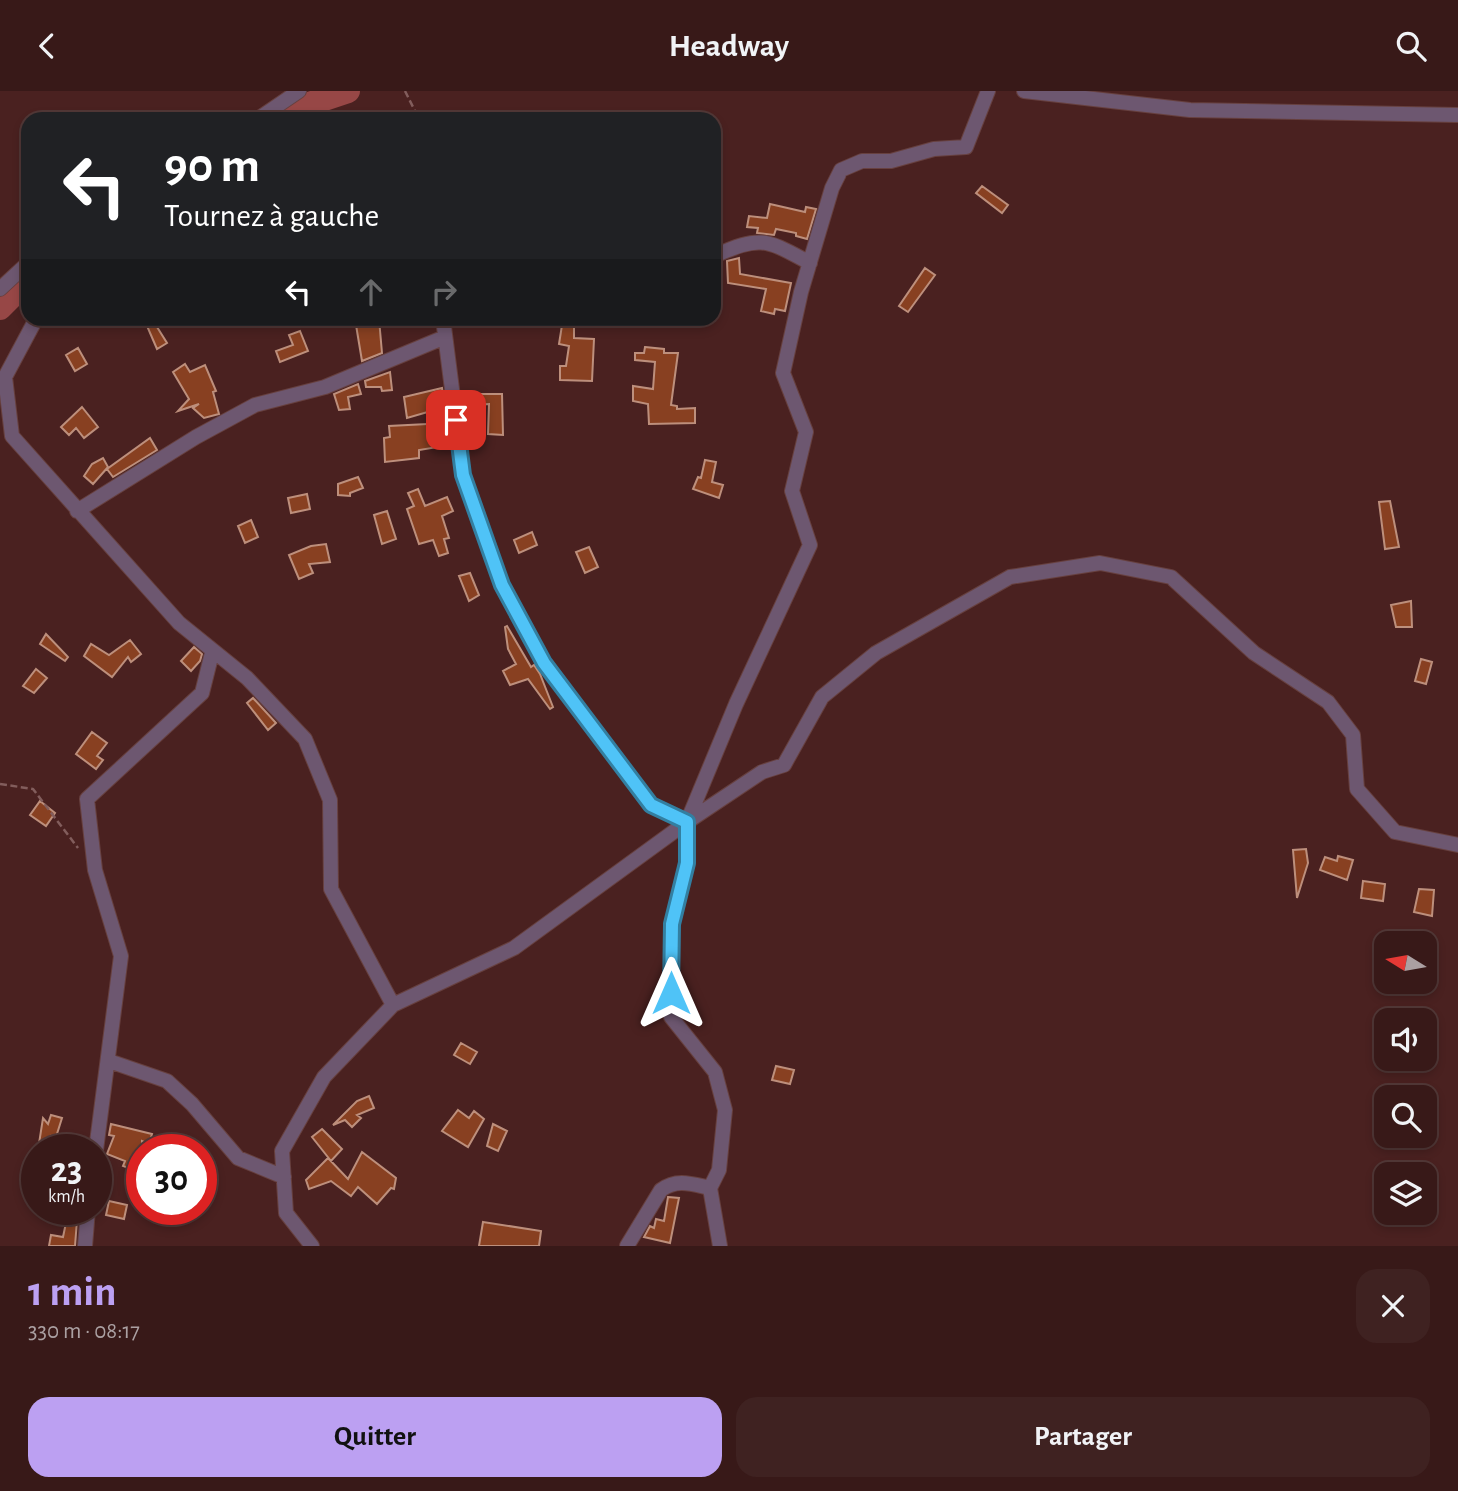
<!DOCTYPE html>
<html lang="fr">
<head>
<meta charset="utf-8">
<style>
	:root { --surface:#381918; --page:#3f2221; --text:#f1f3f6; --muted:#aba0a2; --line:#523837; --accent:#bca0f2 }
	body { margin:0; font-family:"Alegreya Sans",sans-serif; background:var(--page); color:var(--text); height:100vh; display:flex; flex-direction:column; font-size:26px; white-space:nowrap }
	* { box-sizing:border-box; margin:0 }
	p { font-size:23px; color:var(--muted) }
	.icon { flex:none; width:38px; height:38px; fill:none; stroke:currentColor; stroke-width:2; stroke-linecap:round; stroke-linejoin:round }
	.map { position:relative; height:1155px; overflow:hidden }
	.panel { display:flex; flex-direction:column; background:var(--surface); flex:1 }
	.panel>* { flex:none }
	.top-card { position:absolute; left:21px; top:21px; width:700px; height:214px; border-radius:21px; box-shadow:0 4px 10px #0003,0 0 0 2px var(--line); background:#202124; color:#fff; overflow:hidden }
	.needle { width:46px; rotate:281deg }
	.tools { position:absolute; left:1374px; top:840px; display:grid; gap:14px }
	.tools a { display:grid; place-items:center; width:63px; height:63px; border-radius:14px; background:var(--surface); box-shadow:0 4px 10px #0003,0 0 0 2px var(--line); font-size:35px }
	.speed { position:absolute; left:21px; top:1043px; display:flex; gap:14px; font-size:35px; font-weight:700; text-align:center }
	.speed>* { display:grid; place-content:center; width:91px; height:91px; border-radius:50%; background:var(--surface); box-shadow:0 4px 10px #0003,0 0 0 2px var(--line); line-height:1 }
	.speed small { font-size:18px; font-weight:400 }
	.speed .limit { border:10px solid #d22; background:#fff; color:#111 }
	.pin { position:absolute; display:grid; place-items:center; width:60px; height:60px; color:#fff; margin:-30px; border-radius:14px; box-shadow:0 4px 10px #0006 }
	.me { position:absolute; width:77px; margin:-38px; rotate:0deg; stroke-linejoin:round; filter:drop-shadow(0 0 5px #0008) }
	.turn { display:flex; align-items:center; gap:24px; height:147px; padding:0 28px; font-size:32px }
	.turn .icon { width:91px; height:91px; stroke-width:2.5 }
	.turn b { display:block; font-size:49px; line-height:60px }
	.lanes { display:flex; align-items:center; height:66px; padding:0 28px; background:#0003; justify-content:center; gap:35px; direction:ltr }
	.lanes .off { opacity:.35 }
	.round { display:grid; place-items:center; flex:none; width:74px; height:74px; border-radius:21px; background:var(--page) }
	.head { display:flex; align-items:center; justify-content:space-between; height:119px; padding:0 28px }
	h1 { font-size:42px; font-weight:700; line-height:52px; color:var(--accent) }
	.action { display:flex; gap:14px; margin-top:auto; padding:14px 28px }
	.action a { flex:1; height:80px; border-radius:21px; background:var(--accent); color:#111; font-size:28px; font-weight:700; line-height:80px; text-align:center }
	.action a+a { background:var(--page); color:var(--text) }
	header { display:flex; justify-content:space-between; align-items:center; height:91px; padding:0 28px; background:var(--surface); font-size:32px; font-weight:700 }
	.map>svg:first-child { display:block }
	.lines { fill:none; stroke-linecap:round; stroke-linejoin:round }
	.river { stroke:#974746; stroke-width:24 }
	.building { fill:#884021; stroke:#bd8f7c; stroke-width:2 }
	.minor-casing { stroke:#67403f; stroke-width:16 }
	.path { stroke:#825d5c; stroke-width:2.5; stroke-dasharray:7 3.5; stroke-linecap:butt }
	.minor { stroke:#6d5770; stroke-width:14 }
	.route-casing { stroke:#337fa1; stroke-width:18 }
	.route { stroke:#4fc3f7; stroke-width:12 }
</style>
</head>
<body>
<header><svg class="icon" aria-label="back" viewBox="0 0 24 24"><path d="M15 5l-7 7 7 7"/></svg>Headway<svg class="icon" aria-label="search" viewBox="0 0 24 24"><circle cx="10" cy="10" r="6"/><path d="M15 15l6 6"/></svg></header>
<div class="map">
<svg width="1458" height="1155" viewBox="0 0 1458 1155">
	<rect width="100%" height="100%" fill="#4a2120"/>
	<g class="lines">
		<path class="river" d="M281,28L297,17L348,0
			M0,217L28,189"/>
	</g>
	<path class="building" d="M982,95L1008,114L1002,122L976,102Z
		M770,113L805,121L806,116L816,118L807,148L796,145V142L776,138L774,144L757,142L758,137L747,136L749,125L767,127Z
		M739,167L740,183L791,192L785,220L775,218L774,223L761,220L766,198L728,192L727,170Z
		M925,177L935,184L908,221L899,215Z
		M144,228H152L167,252L157,258Z
		M355,228H379L382,262L362,270Z
		M563,228H574V247L594,248L592,290L560,289V275H566L569,255L559,253Z
		M300,240L308,260L280,271L276,260L293,254L289,244Z
		M645,256L664,258V262H678L671,314L677,315V318L695,317V332L649,333L648,313L633,310V295L653,298L655,271L635,269V262H644Z
		M78,257L87,273L75,280L66,264Z
		M185,273L190,281L205,274L216,300L213,301L219,323L204,327L193,317L199,313L178,320L189,308L173,281Z
		M390,281L392,299L382,300L381,296H366L365,290Z
		M358,293L361,303L348,306L350,318L339,319L334,303Z
		M442,297L445,316L407,327L404,306Z
		M472,303H502L503,344L488,343L489,313L472,314Z
		M82,316L98,336L84,347L76,337L69,344L61,336Z
		M447,332L450,354L419,359V367L385,371L384,347L390,346L389,335Z
		M150,347L157,359L113,386L107,378Z
		M103,367L108,376L93,393L84,385L92,373Z
		M705,369L716,371L712,391L723,394L719,407L693,398L698,386L701,387Z
		M358,386L363,397L350,402V405L338,404V393Z
		M418,398L425,415L447,406L453,420L442,425L449,447L444,448L448,462L439,465L433,449L419,453L407,418L414,415L408,402Z
		M307,403L310,418L291,422L288,407Z
		M1390,410L1399,456L1385,458L1379,411Z
		M387,420L396,448L382,453L374,424Z
		M251,429L258,446L245,452L238,435Z
		M532,441L537,454L519,462L514,449Z
		M326,453L330,471L309,473L313,482L299,488L289,464L311,455Z
		M589,456L598,476L585,482L576,461Z
		M470,482L479,504L469,510L459,485Z
		M1411,510L1412,536H1396L1391,514Z
		M507,535L531,576L534,574L540,583L553,616L550,618L528,588L510,594L503,580L516,573L508,558L505,536Z
		M46,543L68,566L65,570L40,553Z
		M130,549L141,563L131,571L128,566L112,586L84,565L91,553L109,564Z
		M194,556L202,563L200,570L191,580L181,570Z
		M1421,568L1432,571L1426,593L1415,590Z
		M36,578L47,587L34,602L23,595Z
		M253,607L276,632L268,639L247,612Z
		M92,641L107,652L97,665L103,669L96,678L76,663Z
		M40,710L55,722L46,735L30,724Z
		M1306,758L1308,772L1297,807L1293,759Z
		M1338,765L1353,769L1347,789L1320,779L1325,766L1337,770Z
		M1363,790L1385,793L1383,810L1361,807Z
		M1419,798L1434,799L1432,825L1414,821Z
		M461,952L477,961L470,973L454,964Z
		M776,975L794,979L790,993L772,989Z
		M369,1005L374,1017L357,1024L361,1027L352,1036L345,1029L333,1034L357,1010Z
		M458,1019L469,1027L474,1020L484,1028L468,1056L442,1040Z
		M51,1024L62,1027L56,1046L51,1045L48,1059H38L43,1027L48,1033Z
		M111,1033L152,1043L149,1053L142,1050V1082L123,1075L125,1070L107,1063L114,1045L109,1044Z
		M493,1033L507,1040L498,1060L487,1055Z
		M322,1038L342,1058L331,1070L312,1046Z
		M362,1061L396,1087L394,1098L391,1097L377,1113L358,1096L351,1105L331,1090L309,1098L306,1089L328,1067L348,1088Z
		M668,1106L679,1107L670,1152L644,1146L650,1135L654,1137L656,1128L664,1130Z
		M109,1110L127,1114L124,1128L106,1124Z
		M67,1127L77,1129L75,1155H49L51,1144L63,1146Z
		M483,1131L541,1140L539,1155H479Z"/>
	<g class="lines">
		<g class="minor-casing">
			<path id="minor" d="M1024,0L1190,19L1458,24
				M258,28L299,0
				M714,165C762,144 765,148 810,172
				M0,198L28,172
				M36,228L5,286L12,345L179,532L247,587L305,648L330,709L331,798L393,914
				M443,228L463,384L502,494L544,572L651,714L687,731
				M77,420L196,346L255,314L325,296L445,246
				M109,970L167,990L192,1013L238,1067L284,1086
				M96,1059L121,865L95,779L87,708L202,602L212,562
				M85,1155L88,1118
				M312,1155L286,1122L282,1060L324,986L393,914L514,857L687,731L762,681L784,674L822,606L876,562L1010,486L1100,472L1171,486L1254,562L1328,611L1353,644L1357,698L1395,741L1458,754
				M627,1155L661,1099C677,1087 692,1093 710,1097
				M720,1155L710,1097L719,1079L725,1019L715,981L671,926L672,833L687,772V731L736,613L810,454L792,400L806,341L783,282L801,201L832,97L841,79L862,70H891L934,58L966,56L988,0"/>
		</g>
		<path class="path" d="M405,0L419,28
			M0,693L33,698L78,757"/>
		<use href="#minor" class="minor"/>
	</g>
	<g class="lines">
		<g class="route-casing">
			<path id="route" d="M456,329L463,384L502,494L544,572L651,714L687,731V772L672,833L671,902"/>
		</g>
		<use href="#route" class="route"/>
	</g>
</svg>
<div class="tools">
<a><svg class="needle" viewBox="-14 -14 28 28"><path d="M0-13l5 13h-10z" fill="#e53935"/><path d="M0 13l5-13h-10z" fill="#aba0a2"/></svg></a>
<a><svg class="icon" aria-label="sound" viewBox="0 0 24 24"><path d="M4 9h4l5-4v14l-5-4H4zM17 9q2 3 0 6"/></svg></a>
<a><svg class="icon" aria-label="search" viewBox="0 0 24 24"><circle cx="10" cy="10" r="6"/><path d="M15 15l6 6"/></svg></a>
<a><svg class="icon" aria-label="layers" viewBox="0 0 24 24"><path d="M12 4l9 5-9 5-9-5zM3 14l9 5 9-5"/></svg></a>
</div>
<div class="speed"><div>23<small>km/h</small></div><div class="limit">30</div></div>
<div class="pin" style="left:456px;top:329px;background:#d93025"><svg class="icon" aria-label="arrive" viewBox="0 0 24 24"><path d="M6 21V4h12l-3 4 3 4H6"/></svg></div>
<svg class="me" style="left:671px;top:902px" viewBox="-20 -20 40 40"><path d="M0-17L14 15 0 8-14 15z" fill="#4fc3f7" stroke="#fff" stroke-width="4"/></svg>
<div class="top-card">
<div class="turn"><svg class="icon" aria-label="left" viewBox="0 0 24 24"><path d="M17 20v-9H6M10 6l-5 5 5 5"/></svg><div><b>90 m</b>Tournez à gauche</div></div>
<div class="lanes"><svg class="icon" aria-label="left" viewBox="0 0 24 24"><path d="M17 20v-9H6M10 6l-5 5 5 5"/></svg><svg class="icon off" aria-label="ahead" viewBox="0 0 24 24"><path d="M12 20V5M6 11l6-6 6 6"/></svg><svg class="icon off" aria-label="right" viewBox="0 0 24 24"><path d="M7 20v-9h11M14 6l5 5-5 5"/></svg></div>
</div>
</div>
<section class="panel">
<div class="head"><div><h1>1 min</h1><p>330 m · 08:17</p></div><a class="round"><svg class="icon" aria-label="close" viewBox="0 0 24 24"><path d="M6 6l12 12M18 6L6 18"/></svg></a></div>
<div class="action"><a>Quitter</a><a>Partager</a></div>
</section>
</body>
</html>
